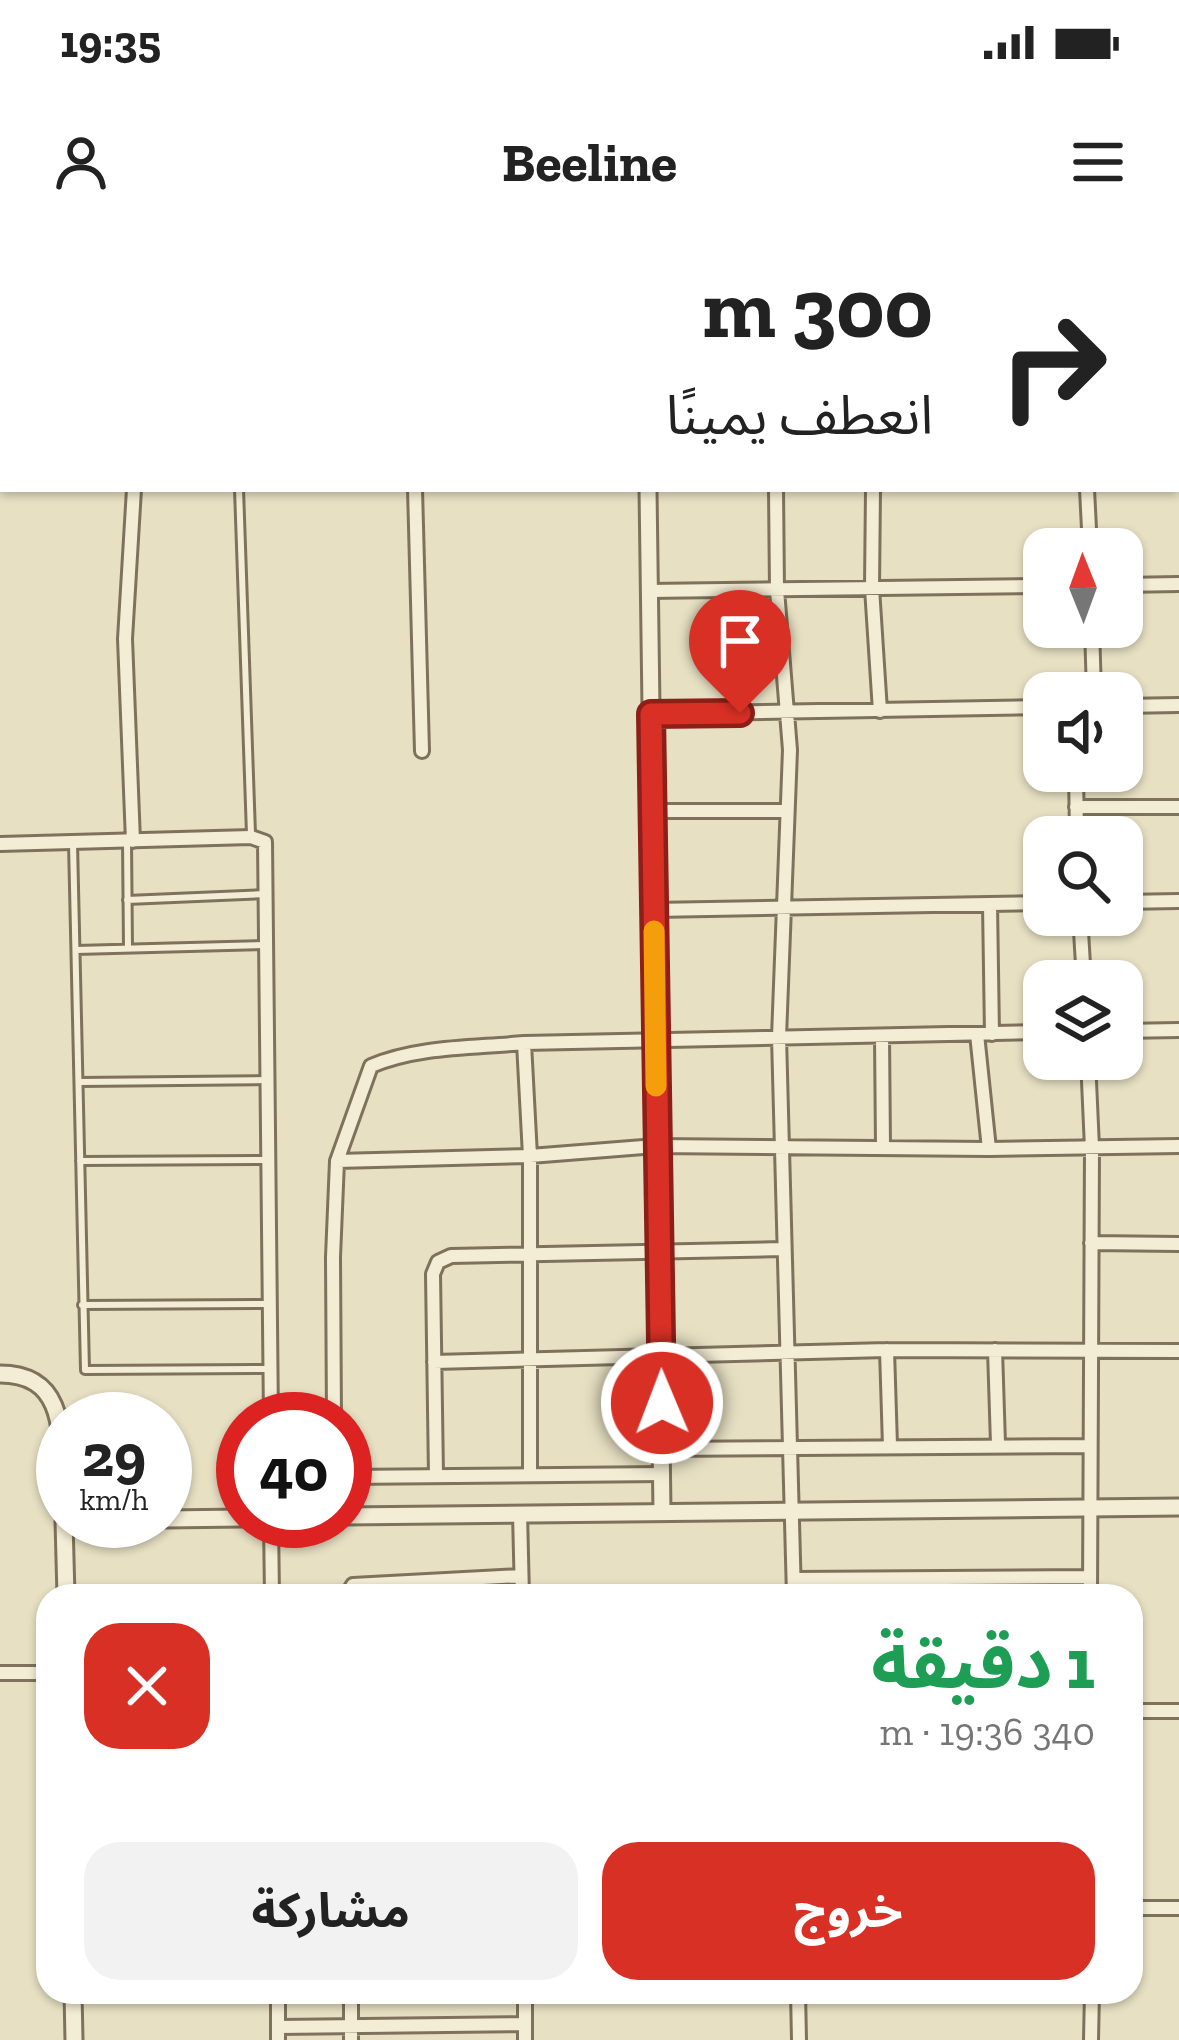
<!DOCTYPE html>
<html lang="ar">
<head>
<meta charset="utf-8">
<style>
	:root { --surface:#fff; --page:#f2f2f2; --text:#222; --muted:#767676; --accent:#d93025 }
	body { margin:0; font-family:"Zilla Slab","Noto Sans Arabic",serif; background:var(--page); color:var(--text); direction:rtl; height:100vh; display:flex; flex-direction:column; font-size:45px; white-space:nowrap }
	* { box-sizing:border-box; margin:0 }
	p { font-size:39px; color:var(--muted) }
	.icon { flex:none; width:66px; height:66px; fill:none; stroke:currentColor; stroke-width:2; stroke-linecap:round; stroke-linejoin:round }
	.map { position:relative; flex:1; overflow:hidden; direction:ltr }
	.drawer { position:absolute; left:36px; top:1344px; width:1107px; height:420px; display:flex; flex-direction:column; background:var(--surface); border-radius:36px; box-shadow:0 3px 9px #0004; direction:rtl }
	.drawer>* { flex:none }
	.hud { position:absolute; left:0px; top:0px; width:1179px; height:252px; box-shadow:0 3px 9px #0004; direction:rtl; background:#fff; color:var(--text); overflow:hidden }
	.needle { width:78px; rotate:359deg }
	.fabs { position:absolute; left:1023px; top:288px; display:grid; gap:24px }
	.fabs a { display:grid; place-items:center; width:120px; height:120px; border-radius:24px; background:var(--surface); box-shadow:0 3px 9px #0004; font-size:60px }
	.speed { position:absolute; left:36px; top:1152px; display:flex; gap:24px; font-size:60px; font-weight:700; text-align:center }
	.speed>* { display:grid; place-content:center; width:156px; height:156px; border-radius:50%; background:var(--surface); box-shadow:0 3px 9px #0004; line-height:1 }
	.speed small { font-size:30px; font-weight:400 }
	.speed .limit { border:18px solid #d22; background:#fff; color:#111 }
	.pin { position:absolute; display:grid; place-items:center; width:102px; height:102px; color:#fff; margin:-123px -51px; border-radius:50% 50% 50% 0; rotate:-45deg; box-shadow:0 0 12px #0007 }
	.pin .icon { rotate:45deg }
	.me { position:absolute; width:132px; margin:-66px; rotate:359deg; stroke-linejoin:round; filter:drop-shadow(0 0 9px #0008) }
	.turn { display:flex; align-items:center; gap:42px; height:252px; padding:0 48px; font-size:54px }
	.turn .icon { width:156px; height:156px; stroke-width:2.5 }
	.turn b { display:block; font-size:84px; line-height:102px }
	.round { display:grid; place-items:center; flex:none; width:126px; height:126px; border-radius:36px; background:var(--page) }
	.headline { display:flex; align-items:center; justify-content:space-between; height:204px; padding:0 48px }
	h1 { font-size:72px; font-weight:700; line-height:90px; color:#1e9e55 }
	.cta { display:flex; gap:24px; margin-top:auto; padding:24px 48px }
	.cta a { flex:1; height:138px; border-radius:36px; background:var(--accent); color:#fff; font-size:48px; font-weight:700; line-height:138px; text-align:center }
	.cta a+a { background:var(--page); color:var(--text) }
	.status { display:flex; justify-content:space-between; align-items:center; height:84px; padding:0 60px; background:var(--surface); direction:ltr }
	.status svg { height:33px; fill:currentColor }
	header { display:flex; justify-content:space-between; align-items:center; height:156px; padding:0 48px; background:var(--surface); font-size:54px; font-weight:700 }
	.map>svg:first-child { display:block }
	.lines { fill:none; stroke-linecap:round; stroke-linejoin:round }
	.service-casing { stroke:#7f725c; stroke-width:12 }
	.minor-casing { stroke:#7f725c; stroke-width:18 }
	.tertiary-casing { stroke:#7f725c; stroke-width:21 }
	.service { stroke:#f4edd5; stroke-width:6 }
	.minor { stroke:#f4edd5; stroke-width:12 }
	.tertiary { stroke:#f4edd5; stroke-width:15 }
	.route-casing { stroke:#8d1f18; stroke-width:30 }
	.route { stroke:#d93025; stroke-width:21 }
	.slow { stroke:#f59e0b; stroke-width:21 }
</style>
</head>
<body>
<div class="status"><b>19:35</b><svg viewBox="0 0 49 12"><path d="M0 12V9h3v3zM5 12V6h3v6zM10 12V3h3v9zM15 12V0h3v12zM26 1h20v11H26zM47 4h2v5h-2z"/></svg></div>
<header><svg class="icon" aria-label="menu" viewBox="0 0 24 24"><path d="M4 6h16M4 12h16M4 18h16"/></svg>Beeline<svg class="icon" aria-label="person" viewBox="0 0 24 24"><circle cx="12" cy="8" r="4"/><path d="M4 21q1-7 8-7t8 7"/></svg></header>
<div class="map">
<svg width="1179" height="1800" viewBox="0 0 1179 1800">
	<rect width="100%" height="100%" fill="#e7e0c3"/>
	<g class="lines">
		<g class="service-casing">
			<path id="service" d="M239,249L251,594
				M127,601L128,708
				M73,603L85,1130L267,1129
				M127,660L265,654
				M76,710L266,705
				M79,842L268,840
				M80,921L269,920
				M82,1065L271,1064
				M78,1758H274"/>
		</g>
		<g class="minor-casing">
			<path id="minor" d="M131,0V3
				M402,0V3
				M764,0V3
				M872,0V3
				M979,3V0
				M1077,3V0
				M1176,19H1179
				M1176,125H1179
				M0,141H3
				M1176,215H1179
				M415,249L422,511
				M776,249L777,350L790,510L779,797L794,1356
				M873,249L872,348L880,471
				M1087,249L1090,309
				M1122,345L1179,344
				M648,351L1044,346
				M1092,387L1094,453
				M1122,466L1179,465
				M651,474L1044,467
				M1076,531L1077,597
				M1076,567H1179
				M652,571H787
				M133,601L125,399L134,249
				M0,604L251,597L265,602L271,1179
				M1122,662L1179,661
				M990,664L992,794
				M654,670L1044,663
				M1080,675L1084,741
				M1122,791L1179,790
				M977,794L989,909
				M882,796L883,907
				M524,803L530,916V1235
				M1088,819L1092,908L1090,1356
				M337,921L530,916L656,906L989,909L1179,906
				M1091,1003L1179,1004
				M887,1110L890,1206
				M995,1110L998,1204
				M434,1122L887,1110L1179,1111
				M334,1179L333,1017L337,921L371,826C419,806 473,808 524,803L1044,792
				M662,1209L1089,1206
				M436,1236L433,1034L438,1022L451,1016L782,1009
				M345,1237L663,1234
				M520,1273L522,1356
				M271,1281L272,1356
				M794,1339L1090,1337
				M346,1356L353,1345L521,1336
				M0,1433H48
				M1131,1471H1179
				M1131,1668H1179
				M278,1752V1800
				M525,1752V1800
				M798,1752L799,1800
				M278,1787L525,1784
				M351,1800V1752
				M1091,1800L1092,1752"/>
		</g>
		<g class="tertiary-casing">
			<path id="tertiary" d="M646,0V3
				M648,249L662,1271
				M0,1134C68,1134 61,1198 63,1249
				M345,1276L1179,1267
				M165,1279L243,1278
				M64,1281L66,1356
				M73,1752L74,1800"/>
		</g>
		<use href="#service" class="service"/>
		<use href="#minor" class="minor"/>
		<use href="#tertiary" class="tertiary"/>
	</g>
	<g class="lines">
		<g class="route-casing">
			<path id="route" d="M662,1163L651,474L740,473"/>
		</g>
		<use href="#route" class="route"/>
		<path class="slow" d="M654,691L656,846"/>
	</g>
</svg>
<div class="fabs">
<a><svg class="needle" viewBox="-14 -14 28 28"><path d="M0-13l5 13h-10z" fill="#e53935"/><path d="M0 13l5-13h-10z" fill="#767676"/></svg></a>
<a><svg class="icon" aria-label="sound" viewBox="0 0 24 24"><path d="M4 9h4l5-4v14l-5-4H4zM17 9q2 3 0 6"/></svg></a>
<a><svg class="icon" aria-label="search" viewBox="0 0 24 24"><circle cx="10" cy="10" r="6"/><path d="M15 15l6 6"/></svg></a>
<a><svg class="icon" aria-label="layers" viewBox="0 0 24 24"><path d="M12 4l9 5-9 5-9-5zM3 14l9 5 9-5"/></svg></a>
</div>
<div class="speed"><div>29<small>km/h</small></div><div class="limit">40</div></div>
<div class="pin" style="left:740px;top:473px;background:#d93025"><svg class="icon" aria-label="arrive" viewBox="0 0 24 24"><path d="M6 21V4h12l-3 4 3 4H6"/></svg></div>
<svg class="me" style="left:662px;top:1163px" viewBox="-20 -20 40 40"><circle r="17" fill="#d93025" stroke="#fff" stroke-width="3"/><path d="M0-11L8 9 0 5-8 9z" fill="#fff"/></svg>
<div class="hud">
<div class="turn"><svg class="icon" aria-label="right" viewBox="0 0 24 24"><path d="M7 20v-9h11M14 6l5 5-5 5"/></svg><div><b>300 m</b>انعطف يمينًا</div></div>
</div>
<section class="drawer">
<div class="headline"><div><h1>1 دقيقة</h1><p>340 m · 19:36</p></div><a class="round" style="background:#d93025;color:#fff"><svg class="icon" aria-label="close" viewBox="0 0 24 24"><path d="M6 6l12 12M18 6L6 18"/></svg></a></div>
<div class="cta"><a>خروج</a><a>مشاركة</a></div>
</section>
</div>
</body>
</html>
